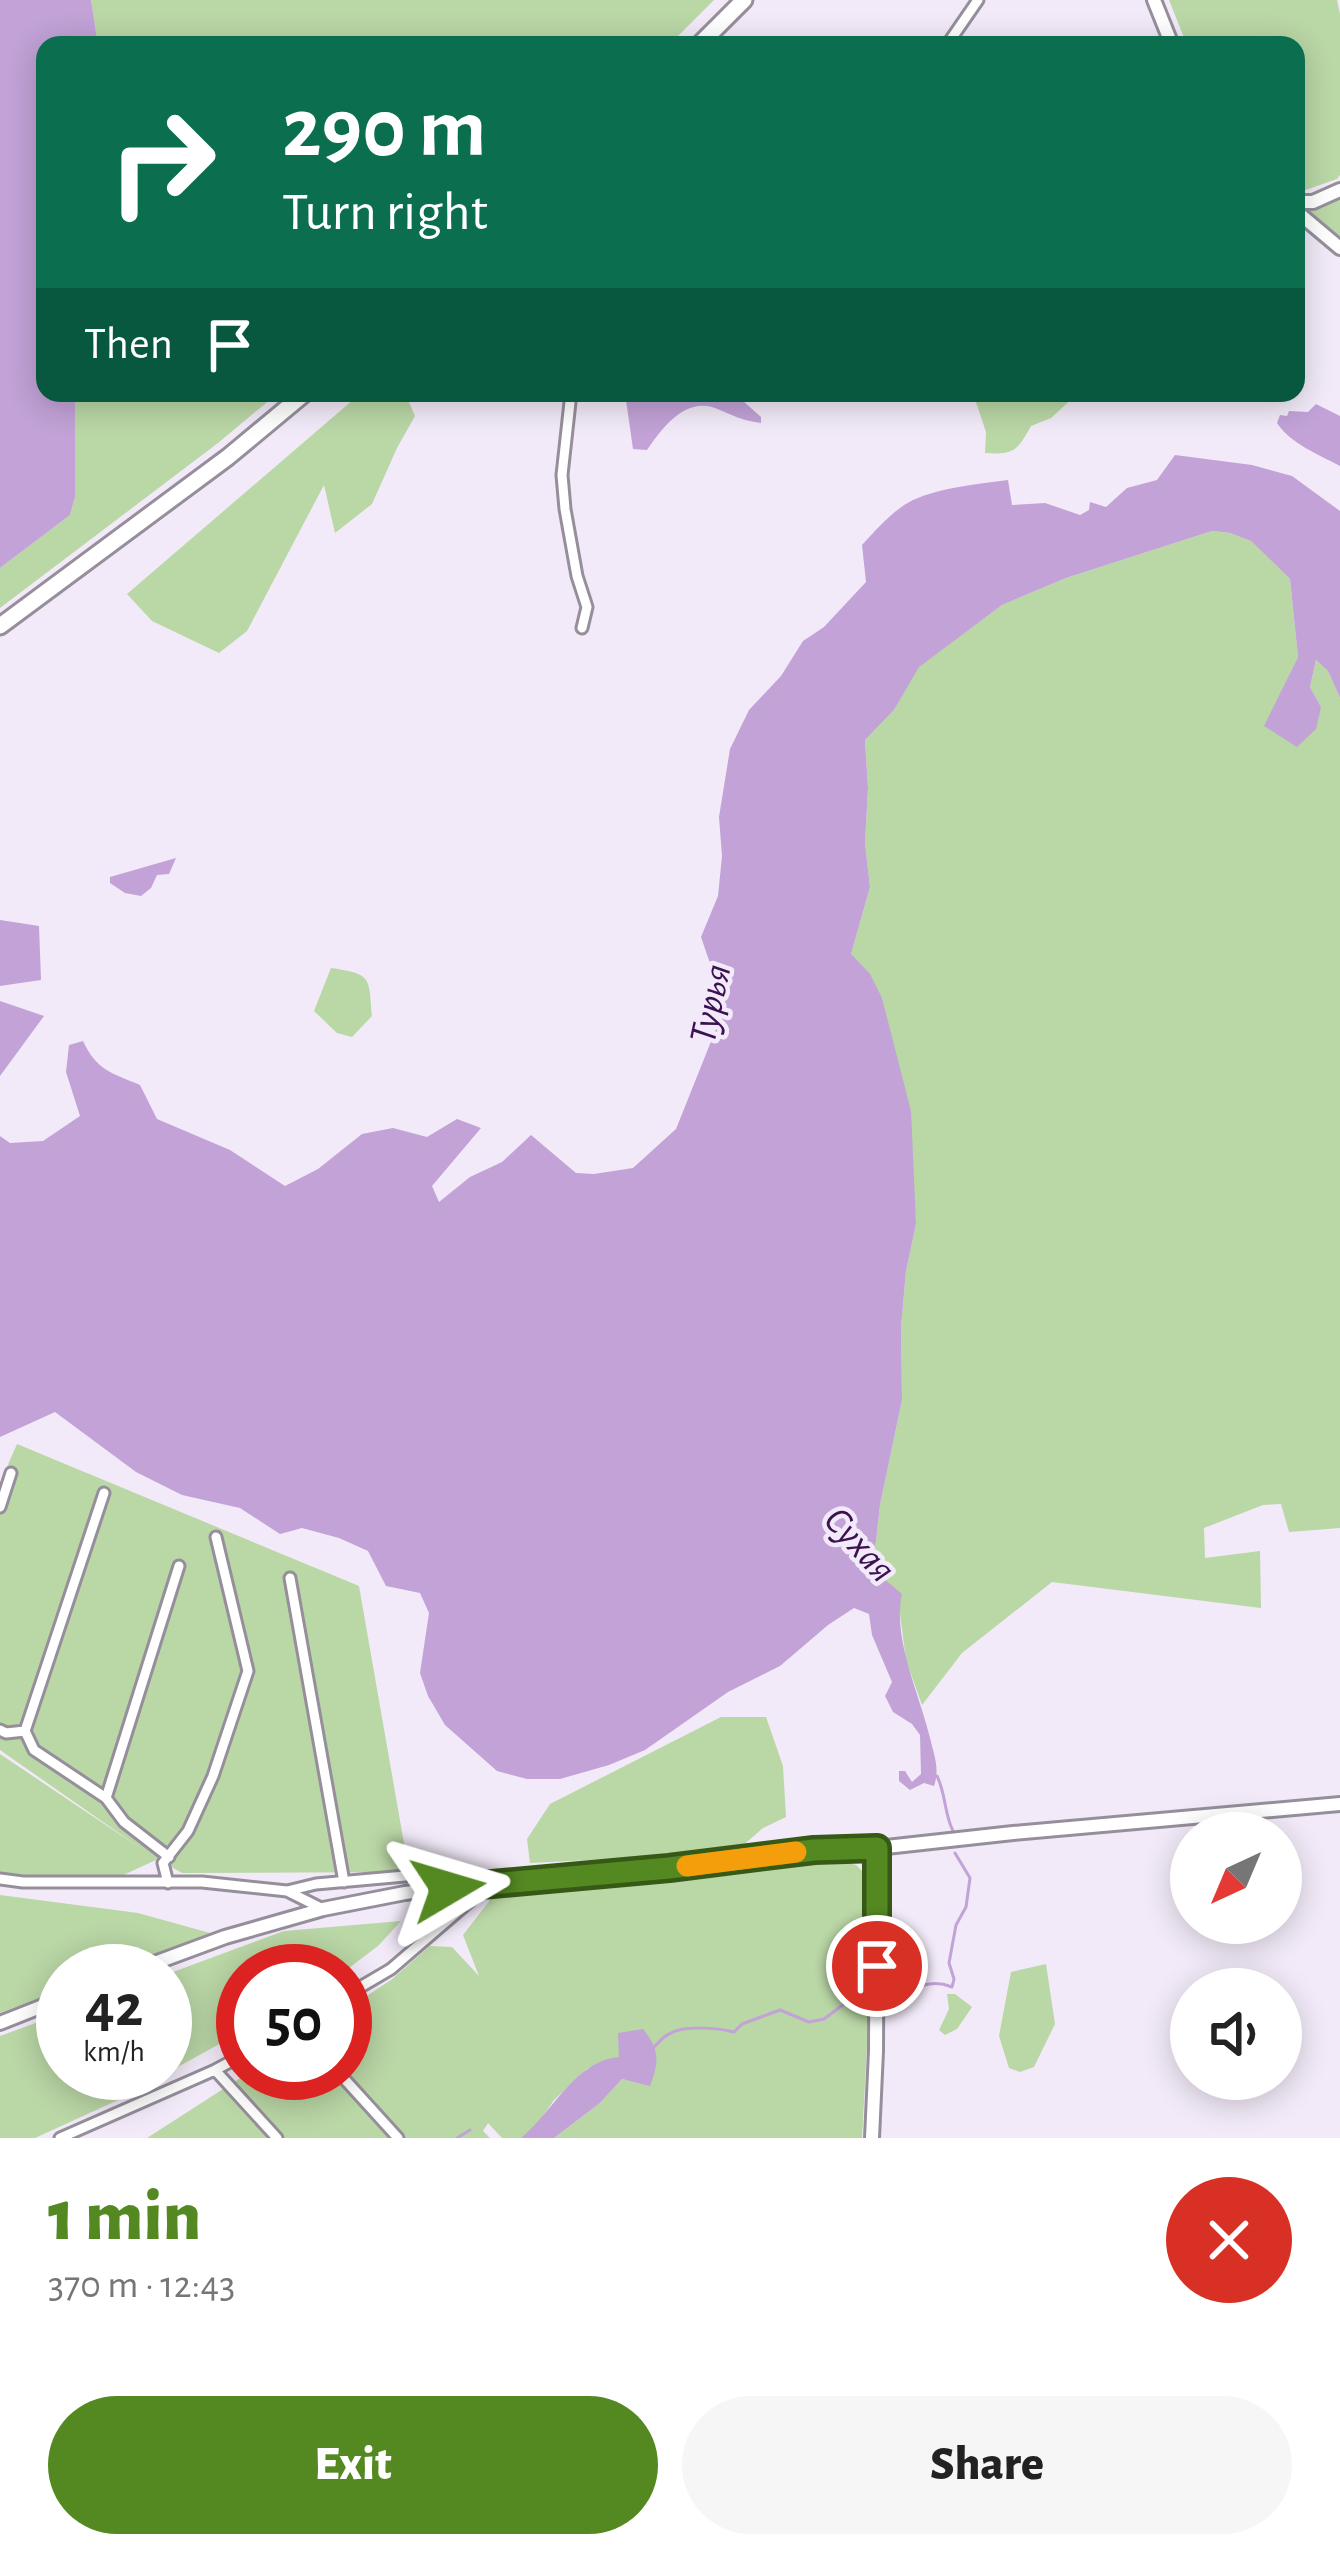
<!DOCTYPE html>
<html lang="en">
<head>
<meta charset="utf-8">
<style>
	:root { --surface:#fff; --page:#f6f6f6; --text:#222; --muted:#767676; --accent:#548922 }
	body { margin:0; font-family:"Alegreya Sans",sans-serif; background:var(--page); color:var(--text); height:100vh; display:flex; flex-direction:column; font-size:45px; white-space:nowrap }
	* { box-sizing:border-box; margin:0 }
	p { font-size:39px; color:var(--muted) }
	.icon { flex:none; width:66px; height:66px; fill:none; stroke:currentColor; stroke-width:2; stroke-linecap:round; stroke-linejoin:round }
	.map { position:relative; height:2138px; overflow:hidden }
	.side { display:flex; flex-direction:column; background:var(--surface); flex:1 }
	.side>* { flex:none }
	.top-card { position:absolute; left:36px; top:36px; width:1269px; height:366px; border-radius:24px; box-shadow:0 6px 30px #0003; background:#0b6e4f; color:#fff; overflow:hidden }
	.needle { width:78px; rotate:224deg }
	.fabs { position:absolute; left:1170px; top:1812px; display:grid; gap:24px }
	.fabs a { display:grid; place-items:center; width:132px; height:132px; border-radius:50%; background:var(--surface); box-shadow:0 6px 30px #0003; font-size:60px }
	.speed { position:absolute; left:36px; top:1944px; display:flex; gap:24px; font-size:60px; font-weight:700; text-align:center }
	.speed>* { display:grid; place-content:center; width:156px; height:156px; border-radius:50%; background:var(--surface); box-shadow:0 6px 30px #0003; line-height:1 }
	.speed small { font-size:30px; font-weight:400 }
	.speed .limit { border:18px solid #d22; background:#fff; color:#111 }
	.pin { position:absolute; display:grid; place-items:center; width:102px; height:102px; color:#fff; margin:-51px; border:6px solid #fff; border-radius:50%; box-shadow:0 3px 12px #0007 }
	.me { position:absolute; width:132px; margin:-66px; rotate:83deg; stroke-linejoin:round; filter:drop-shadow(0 0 9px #0008) }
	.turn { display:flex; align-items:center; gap:42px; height:252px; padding:0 48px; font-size:54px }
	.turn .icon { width:156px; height:156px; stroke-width:2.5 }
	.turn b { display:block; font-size:84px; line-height:102px }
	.then { display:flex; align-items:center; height:114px; padding:0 48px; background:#0003; gap:24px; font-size:45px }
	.round { display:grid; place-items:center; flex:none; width:126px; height:126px; border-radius:63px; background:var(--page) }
	.headline { display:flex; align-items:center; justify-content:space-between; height:204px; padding:0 48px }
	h1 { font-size:72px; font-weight:800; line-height:90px; color:var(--accent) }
	.action { display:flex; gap:24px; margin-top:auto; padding:24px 48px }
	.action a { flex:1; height:138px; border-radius:72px; background:var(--accent); color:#fff; font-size:48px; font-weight:800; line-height:138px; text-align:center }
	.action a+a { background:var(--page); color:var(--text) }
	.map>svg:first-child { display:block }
	.green { fill:#bad7a6 }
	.water { fill:#c2a2d7 }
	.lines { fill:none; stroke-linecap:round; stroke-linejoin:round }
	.stream { stroke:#c2a2d7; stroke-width:3 }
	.street-casing { stroke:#968f9b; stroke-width:15 }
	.secondary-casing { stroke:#968f9b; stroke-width:18 }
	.highway-casing { stroke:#968f9b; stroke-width:21 }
	.street { stroke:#fff; stroke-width:9 }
	.secondary { stroke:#fff; stroke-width:12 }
	.highway { stroke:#fff; stroke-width:15 }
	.route-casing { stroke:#375916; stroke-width:30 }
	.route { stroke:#548922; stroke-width:21 }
	.slow { stroke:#f59e0b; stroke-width:21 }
	.labels { text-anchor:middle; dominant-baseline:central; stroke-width:9; stroke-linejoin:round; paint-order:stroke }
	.water-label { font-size:39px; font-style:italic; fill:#3b1151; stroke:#f2eaf8 }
</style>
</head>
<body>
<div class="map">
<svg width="1340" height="2138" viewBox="0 0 1340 2138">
	<rect width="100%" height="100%" fill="#f2eaf8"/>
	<path class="green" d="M91,0H714L669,45H98Z
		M1169,0H1337L1340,14V175L1337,179L1300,192L1296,188V45H1187Z
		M1340,196V240L1302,208L1320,207Z
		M75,393H278L218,443L0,608V568L70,515L75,497Z
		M361,393H405L415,416L397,448L372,504L335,533L324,485L247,631L219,653L152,621L127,594Z
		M973,393H1027L1029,398L1075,393V396L1051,418L1031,426C1017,451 1014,455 985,453L986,432Z
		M1212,531L1230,533L1251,541L1290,579L1298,657L1265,726L1321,707L1310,687L1316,660L1328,671L1340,698V1528L1289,1532L1281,1504L1263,1505L1204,1528L1205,1558L1260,1551L1261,1608L1052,1582L962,1653L922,1705L906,1660L899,1607L877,1573L875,1550L880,1505L902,1400L901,1327L906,1271L916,1224L913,1188L891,1037L882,998L851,954L870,887L865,843L868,788L865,740L894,710L918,667L1002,605L1066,578Z
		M331,968C372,974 369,977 372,1016L352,1037L337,1033L314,1011Z
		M17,1444L359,1586L409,1872L182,1873L158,1859L117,1878L0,1874V1754L143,1850L0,1750V1483Z
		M721,1717H766L783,1766L786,1817L763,1828L741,1847L728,1853L530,1863L527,1839L550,1804Z
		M839,1860L856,1865L867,1876L870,1992L862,2138H554L600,2103L622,2079L650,2085L620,2057L587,2069L554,2100L536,2126L521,2138H502L488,2123L483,2131L490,2138H147L248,2073H345V2010L391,1980L430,1946L452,1947L479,1976L463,1935L493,1896Z
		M0,1895L138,1913L210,1933L110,1971H63V1989L0,2013Z
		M401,1921L378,1946L345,1971H243V2031L116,2101L35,2138H0V2036L63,2013V2073H165V1975L284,1931Z
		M1046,1964L1055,2024L1034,2067L1020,2072L1009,2068L999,2036L1011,1972Z
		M947,1994H955L972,2007L957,2029L945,2035L939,2030L949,2009Z"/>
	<path class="water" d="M0,0H91L98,45H45V393H75V497L70,515L0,568Z
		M625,393H734L761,417V423C743,421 732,415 715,408C685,397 662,428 647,450L633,449Z
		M1316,404L1340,416V466C1318,454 1291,444 1277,423L1280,415L1287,416L1289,411L1308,412Z
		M1175,455L1252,465L1292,476L1340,511V698L1328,671L1316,660L1310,687L1321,707L1316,729L1297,747L1264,726L1298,657L1290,579L1251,541L1230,533L1212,531L1066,578L1002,605L919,667L894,710L865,740L868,788L865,843L870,887L851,954L870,974L882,998L911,1111L916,1224L906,1271L901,1327L902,1400L880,1505L875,1550L877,1573L902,1594C892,1638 920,1695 930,1738C934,1755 940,1769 934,1786L924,1783L910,1790L899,1781V1771H905L912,1782L921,1774L920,1735L912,1724L893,1712L885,1696L892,1682L872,1635L869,1614L854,1608L828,1625L780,1666L728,1692L645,1750L609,1765L560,1779H527L497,1771L445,1725L428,1696L420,1673L429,1613L420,1593L386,1586L368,1551L339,1538L302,1528L280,1534L240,1508L182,1495L136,1472L55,1412L0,1437V1136L10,1143L43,1141L80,1116L66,1072L69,1045L83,1041C97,1071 112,1073 140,1085L157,1119L230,1150L285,1186L318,1169L362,1134L393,1128L427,1137L457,1119L481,1128L432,1186L439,1202L470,1177L502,1162L531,1135L576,1173L594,1174L633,1168L676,1129L716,1029L718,1006L712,969L701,937L718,896L722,856L719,817L730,749L749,710L781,676L803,641L824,627L866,582L862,545C877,529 893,510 913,500C942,487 978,484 1008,480L1012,505L1045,503L1080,515L1089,510L1090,502L1106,507L1127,488L1157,480Z
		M176,858L169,874L157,875L151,888L141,896L125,893L110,883V877Z
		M0,920L39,926L41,980L0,986Z
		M0,1001L44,1016L0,1076Z
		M643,2029C660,2050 659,2062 650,2086L622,2079L600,2103L554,2138H521C553,2112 575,2061 619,2057L618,2033Z"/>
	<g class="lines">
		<path class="stream" d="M937,1776C946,1794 944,1813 953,1831
			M896,1995C916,1989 929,1978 952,1987L954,1979L949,1963L956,1925L966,1907L970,1878L955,1853
			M652,2049C658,2044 662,2037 669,2034C683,2025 718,2028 734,2032L742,2024L780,2010L809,2022L824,2019L844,2004L865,1997
			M457,2138L470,2130"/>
		<g class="street-casing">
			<path id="street" d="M947,45L978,0
				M571,393L562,475L565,509L577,576L587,607L582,628
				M104,1493L25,1731L34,1750L106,1798L124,1822L169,1857
				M0,1507L11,1473
				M290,1578L344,1882
				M0,1730L6,1733L25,1731
				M106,1798L179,1566
				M0,1879L23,1882H202L287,1891L323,1909
				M168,1883L163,1863L188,1831L213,1776L248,1671L216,1537
				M287,1891L316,1884L416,1875
				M345,1996L391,1969L492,1882
				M215,2070L277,2138
				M339,2073L398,2138
				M60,2138L215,2070L243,2055"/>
		</g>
		<g class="secondary-casing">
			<path id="secondary" d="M1154,0L1172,45
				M1296,202H1313L1340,190
				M1296,211L1340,248
				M133,1971L225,1937L323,1909L405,1893L492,1882L669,1868L815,1850L877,1848L1013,1833L1340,1804
				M0,2023L63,1998
				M872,2138L876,2051L877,1848"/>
		</g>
		<g class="highway-casing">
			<path id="highway" d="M699,45L744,0
				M0,626L228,457L305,393"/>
		</g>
		<use href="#street" class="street"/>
		<use href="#secondary" class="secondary"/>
		<use href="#highway" class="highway"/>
	</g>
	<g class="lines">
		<g class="route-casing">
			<path id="route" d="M448,1888L669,1868L814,1850L877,1848V1966"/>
		</g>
		<use href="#route" class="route"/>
		<path class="slow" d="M687,1866L796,1852"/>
	</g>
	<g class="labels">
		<g class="water-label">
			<text transform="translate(711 1004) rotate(-78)">Турья</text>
			<text transform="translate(859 1545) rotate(48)">Сухая</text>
		</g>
	</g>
</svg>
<div class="fabs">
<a><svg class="needle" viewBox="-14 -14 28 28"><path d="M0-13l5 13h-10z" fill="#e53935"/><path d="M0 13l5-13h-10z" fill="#767676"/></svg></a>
<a><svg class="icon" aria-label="sound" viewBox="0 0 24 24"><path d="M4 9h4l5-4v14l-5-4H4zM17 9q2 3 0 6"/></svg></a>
</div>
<div class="speed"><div>42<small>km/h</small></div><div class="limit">50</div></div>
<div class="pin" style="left:877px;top:1966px;background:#d93025"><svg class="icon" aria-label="arrive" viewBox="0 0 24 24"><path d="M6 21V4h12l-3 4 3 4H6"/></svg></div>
<svg class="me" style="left:448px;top:1888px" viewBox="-20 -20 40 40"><path d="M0-17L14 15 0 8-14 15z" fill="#548922" stroke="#fff" stroke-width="4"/></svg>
<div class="top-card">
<div class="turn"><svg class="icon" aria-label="right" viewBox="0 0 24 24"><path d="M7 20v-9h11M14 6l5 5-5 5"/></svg><div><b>290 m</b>Turn right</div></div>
<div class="then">Then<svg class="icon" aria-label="arrive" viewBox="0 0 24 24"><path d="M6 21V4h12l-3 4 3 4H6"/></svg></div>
</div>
</div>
<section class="side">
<div class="headline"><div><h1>1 min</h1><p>370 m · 12:43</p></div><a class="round" style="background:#d93025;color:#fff"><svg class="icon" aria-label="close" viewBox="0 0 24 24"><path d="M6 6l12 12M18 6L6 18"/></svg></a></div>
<div class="action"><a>Exit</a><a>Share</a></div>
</section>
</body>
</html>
